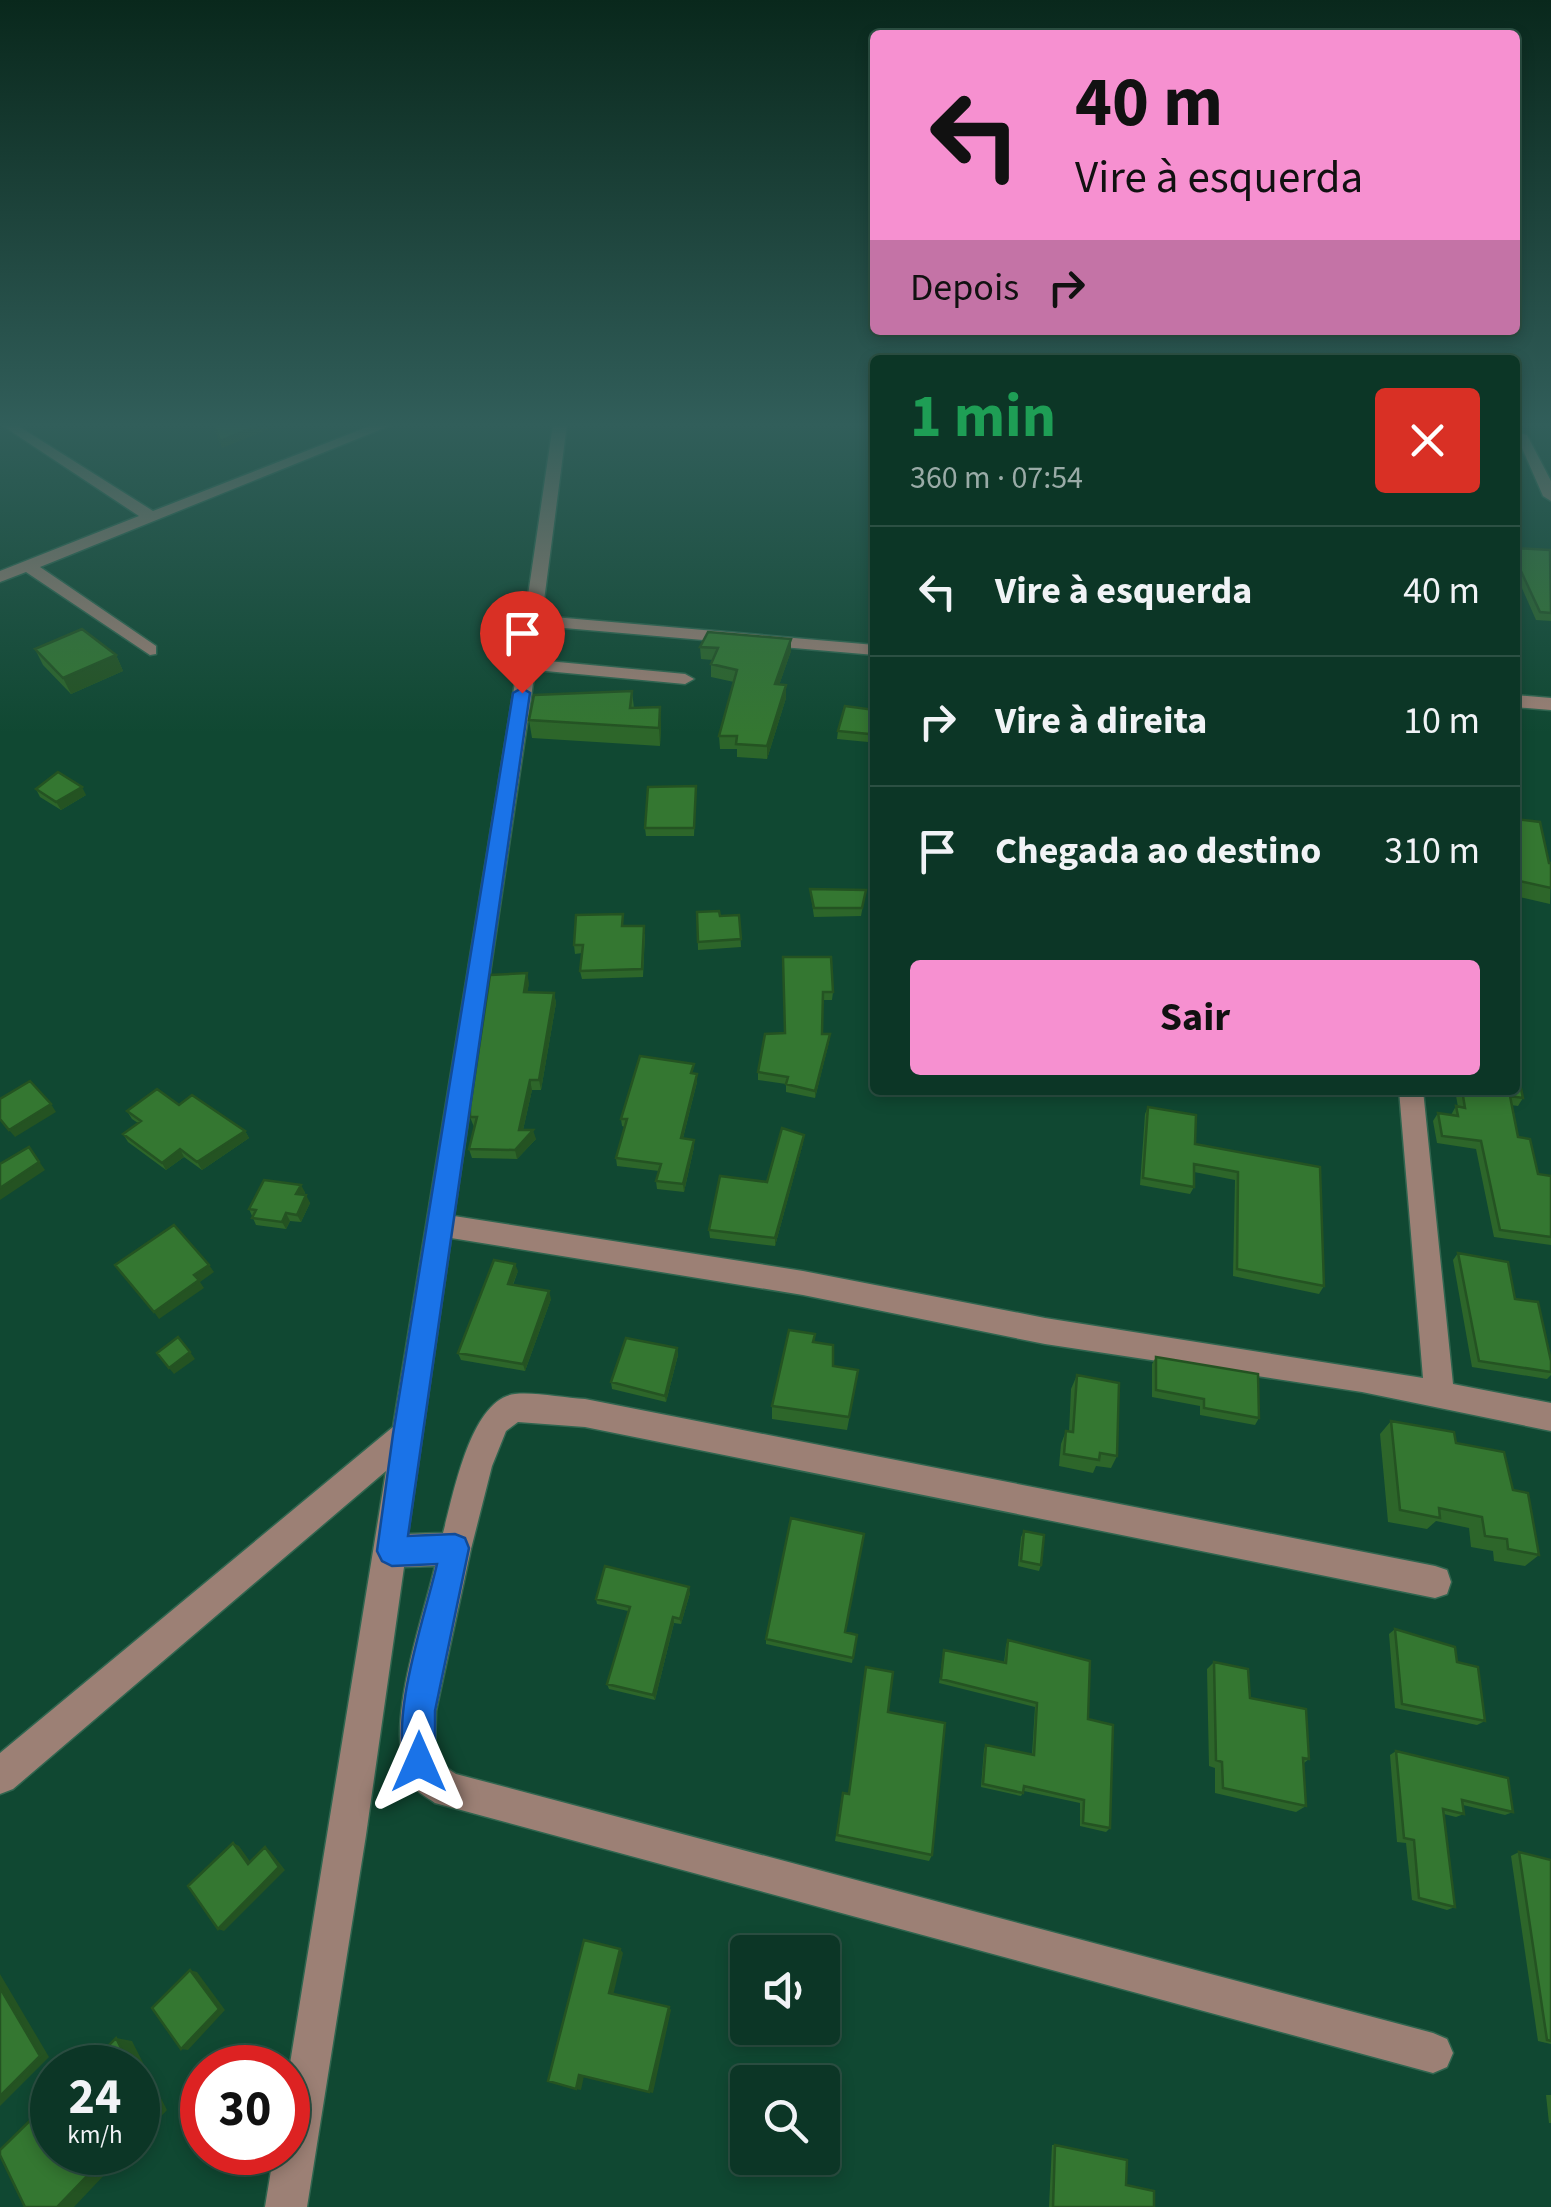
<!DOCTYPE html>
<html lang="pt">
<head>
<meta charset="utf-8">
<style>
	:root { --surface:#0c3626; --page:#1a4132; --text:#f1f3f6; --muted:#9aaba7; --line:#2c5043; --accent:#f690d0 }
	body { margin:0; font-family:"Source Sans 3",sans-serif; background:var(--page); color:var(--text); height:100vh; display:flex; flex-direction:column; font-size:38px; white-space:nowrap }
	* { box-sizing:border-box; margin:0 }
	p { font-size:32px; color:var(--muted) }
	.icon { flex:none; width:55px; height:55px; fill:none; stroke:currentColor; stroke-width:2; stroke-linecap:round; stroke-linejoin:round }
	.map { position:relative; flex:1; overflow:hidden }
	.sheet { position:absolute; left:870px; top:355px; width:650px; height:740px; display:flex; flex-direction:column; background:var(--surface); border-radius:10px; box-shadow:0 5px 15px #0003,0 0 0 2px var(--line) }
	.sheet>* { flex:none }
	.hud { position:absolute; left:870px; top:30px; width:650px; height:305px; border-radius:10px; box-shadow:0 5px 15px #0003,0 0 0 2px var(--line); background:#f690d0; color:#111; overflow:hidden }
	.buttons { position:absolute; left:730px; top:1935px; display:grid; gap:20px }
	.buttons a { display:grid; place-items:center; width:110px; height:110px; border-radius:10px; background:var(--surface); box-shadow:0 5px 15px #0003,0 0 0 2px var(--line); font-size:50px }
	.speed { position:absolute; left:30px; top:2045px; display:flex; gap:20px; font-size:50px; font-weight:700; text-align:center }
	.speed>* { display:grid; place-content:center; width:130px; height:130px; border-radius:50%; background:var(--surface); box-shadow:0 5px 15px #0003,0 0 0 2px var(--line); line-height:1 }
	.speed small { font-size:25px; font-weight:400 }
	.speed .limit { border:15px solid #d22; background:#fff; color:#111 }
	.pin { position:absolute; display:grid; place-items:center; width:85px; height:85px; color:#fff; margin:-102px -42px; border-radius:50% 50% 50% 0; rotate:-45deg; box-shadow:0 0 10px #0007 }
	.pin .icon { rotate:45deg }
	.me { position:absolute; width:110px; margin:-55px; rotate:0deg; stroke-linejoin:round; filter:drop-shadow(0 0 8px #0008) }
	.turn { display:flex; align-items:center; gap:35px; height:210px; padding:0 40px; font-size:45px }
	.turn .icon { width:130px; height:130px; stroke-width:2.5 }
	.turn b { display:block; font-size:70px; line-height:85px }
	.then { display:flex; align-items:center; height:95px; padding:0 40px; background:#0003; gap:20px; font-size:38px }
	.round { display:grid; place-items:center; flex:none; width:105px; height:105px; border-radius:10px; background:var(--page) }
	.summary { display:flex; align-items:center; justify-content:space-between; height:170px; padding:0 40px }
	h1 { font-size:60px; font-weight:700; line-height:75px; color:#1e9e55 }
	.action { display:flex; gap:20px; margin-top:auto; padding:20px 40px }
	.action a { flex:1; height:115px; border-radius:10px; background:var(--accent); color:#111; font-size:40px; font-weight:700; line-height:115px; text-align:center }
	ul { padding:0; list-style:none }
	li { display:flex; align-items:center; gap:30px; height:130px; padding:0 40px; border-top:2px solid var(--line) }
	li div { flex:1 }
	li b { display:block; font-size:38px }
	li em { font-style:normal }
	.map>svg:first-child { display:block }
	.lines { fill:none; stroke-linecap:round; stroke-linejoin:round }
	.minor-casing { stroke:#30654f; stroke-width:3 }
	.minor { fill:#9c8075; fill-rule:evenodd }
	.wall { fill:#2d662a }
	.shaded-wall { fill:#245322 }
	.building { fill:#347731; stroke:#245322; stroke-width:2.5 }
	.route { fill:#1a73e8; stroke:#114b97; stroke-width:2.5 }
</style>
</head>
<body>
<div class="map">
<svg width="1551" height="2207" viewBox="0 0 1551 2207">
	<rect width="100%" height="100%" fill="#104832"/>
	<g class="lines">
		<g class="minor-casing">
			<path id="minor" d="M0,424H15L153,511L375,424H394L40,567L156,646V654L150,655L26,572L0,582V571L139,516Z
				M553,424H567L542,616L875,645V655L541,626L537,660L685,674L694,679L685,684L535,670L454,1216L803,1271L1045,1318L1423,1378L1399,1090H1423L1453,1384L1551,1403V1431L1362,1392L1045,1344L803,1295L451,1238L408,1534L443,1533C453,1497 470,1399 515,1394C537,1392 563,1398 585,1399L1435,1566L1447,1570L1451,1582L1447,1594L1435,1598L585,1427L518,1422L506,1431L492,1466L471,1549L436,1711L435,1748L439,1763L456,1774L1433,2033L1447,2039L1453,2053L1447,2067L1433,2073L435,1803C427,1797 416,1792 411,1784C380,1734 423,1620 435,1566L404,1567L366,1835L307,2207H265L274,2152H288V2076L386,1471L13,1789L0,1794V1753L393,1427L518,664Z
				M1515,432L1527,435L1551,481V501L1543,496Z
				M1515,695L1551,698V710L1515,707Z"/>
		</g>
		<use href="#minor" class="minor"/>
	</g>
	<path class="wall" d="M1515,548L1551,552V621L1536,620L1517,577L1515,576Z
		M700,647L791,651L779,685H786V698L767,759L737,757V749H720L719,736L734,682L711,677V664L713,660L701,659Z
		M35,649L116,655L123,671L71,694L43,665Z
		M632,691L634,708L661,725L660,746L532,738L529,720Z
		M875,710V751L868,742L837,739L838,731Z
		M696,786L694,836H646L645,828Z
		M36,789L86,795L61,810L40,797Z
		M1515,819L1549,863H1551L1550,904L1515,896Z
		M810,889L866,890L861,916L814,917Z
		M697,912L720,916L739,915L741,947L698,950Z
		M624,926L645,934L643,977L582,979L580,971L582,953L575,954L574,945Z
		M783,957L833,992L832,1000H823L822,1034H830L829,1042L815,1098L786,1092V1084L758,1080V1072L785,1033Z
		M529,983L527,992L554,993L556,1003L541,1090H532L523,1130L536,1139L517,1159L472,1158L469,1149L474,1127L470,1117Z
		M694,1074H697V1082L683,1138L694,1140V1147L684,1192L657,1189L656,1181L659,1171L617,1166L616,1158L625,1127L622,1126L621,1119Z
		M1455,1090H1515L1523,1098L1518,1106L1511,1105L1518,1137L1538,1174L1551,1176V1245L1494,1237L1476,1149L1437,1143L1433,1121L1438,1113L1451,1115L1456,1106L1458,1107Z
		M179,1105L245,1131L249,1138L202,1170L184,1157L166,1170L128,1142L123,1134L138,1123L132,1119L127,1111Z
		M1148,1107L1195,1144L1320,1167L1324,1286L1319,1294L1233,1276L1235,1180L1194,1172V1187L1190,1194L1140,1185L1145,1114Z
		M803,1143L775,1246L710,1238L709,1230L767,1182Z
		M305,1192L304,1195L310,1203L301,1222L290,1221L286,1229L256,1225L249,1209Z
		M1458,1253L1515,1299L1551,1361V1375L1547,1379L1472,1367L1453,1260Z
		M518,1271L513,1285L551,1299L525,1371L461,1360L458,1353Z
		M815,1334L814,1342L833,1366L856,1384L847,1430L772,1419V1406Z
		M677,1348L678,1355L666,1402L612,1389L611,1382Z
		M1156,1357L1259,1418L1255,1425L1200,1415V1406L1152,1397V1364Z
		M1077,1375L1117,1456L1111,1468L1096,1466L1093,1473L1059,1466L1061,1444L1066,1431L1069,1432L1071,1389Z
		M1391,1421L1456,1443L1513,1490L1539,1555L1525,1566L1494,1561L1493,1551L1471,1547L1469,1528L1436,1521L1427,1529L1388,1522L1380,1434Z
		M1024,1531L1041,1565L1039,1571L1018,1566L1021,1537Z
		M690,1593L681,1624L674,1623L655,1700L609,1689L607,1684L628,1611L597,1604L596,1599Z
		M1395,1629L1457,1662L1485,1721L1477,1725L1395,1708L1389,1634Z
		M845,1632L857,1635L852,1663L766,1644V1639Z
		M1008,1640L1088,1719L1110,1828L1106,1832L1080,1826V1803L1024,1791L1021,1796L981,1787L984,1749L986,1745L1032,1754L1035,1707L939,1683L943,1655L944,1650L1004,1663L1006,1645Z
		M1214,1662L1309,1759L1304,1763L1306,1806L1296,1812L1215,1793V1768L1209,1766L1207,1669Z
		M888,1712L932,1855L929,1861L835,1841L843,1793L849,1794Z
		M1396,1751L1513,1812L1505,1815L1463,1805L1464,1814L1456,1817L1444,1814L1455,1907L1447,1910L1412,1900L1406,1843L1397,1842L1390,1755Z
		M1519,1852L1551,1860V2044L1538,2041L1511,1856Z
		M1546,2095H1551V2123H1549Z
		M1052,2145H1055L1126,2185L1154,2207H1049Z"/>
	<path class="shaded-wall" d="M262,424H282L222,448L220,441Z
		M791,639V651L775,697V684Z
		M116,655L123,671L71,694L63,678Z
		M786,685V698L767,759V746Z
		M660,707L661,725L660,746L659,728Z
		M82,787L86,795L61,810L56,802Z
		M527,973L529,983L526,1002L524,992Z
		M554,993L556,1003L541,1090L539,1080Z
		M830,1034L829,1042L815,1098V1091Z
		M697,1074V1082L681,1146V1138Z
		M530,1080L532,1090L521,1139L519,1130Z
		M51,1104L56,1112L15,1137L9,1130Z
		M533,1130L536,1139L517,1159L515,1150Z
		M245,1131L249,1138L202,1170L197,1162Z
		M804,1135L803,1143L775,1246V1238Z
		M694,1140V1147L684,1192L683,1184Z
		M29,1147L45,1170L0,1200V1188Z
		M180,1149L184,1157L166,1170L162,1163Z
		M301,1185L305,1192L300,1202L296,1194Z
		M306,1195L310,1203L301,1222L297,1215Z
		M286,1213L290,1221L286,1229L282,1222Z
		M515,1264L518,1271L510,1291L508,1284Z
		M209,1265L214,1272L200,1282L204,1288L159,1319L154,1312L194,1275Z
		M549,1291L551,1299L525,1371L523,1364Z
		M677,1348L678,1355L666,1402L665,1396Z
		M190,1352L195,1359L174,1374L169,1368Z
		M689,1587L690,1593L681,1624L680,1619Z
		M673,1617L674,1623L655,1700L653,1695Z
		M233,1843L239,1846L254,1867L248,1864Z
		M265,1847L270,1851L285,1870L224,1931L218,1929Z
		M620,1949L623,1953L613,1996L609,1993Z
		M190,1970L197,1972L225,2010L188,2050L181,2049Z
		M0,1974L49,2057L0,2106Z
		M669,2007L671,2010L653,2093L649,2092Z
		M116,2038L132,2041L167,2110L138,2141V2068H131Z
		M579,2075L584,2076L581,2090L576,2089Z
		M110,2152H126L74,2207H57Z"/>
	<path class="building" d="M214,424H262L220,441Z
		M1515,548L1550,550L1551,613L1540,612L1520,569L1515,568Z
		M82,629L116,655L63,678L35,649Z
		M708,632L791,639L775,684L786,685L767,746L736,744L737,736H719L737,670L711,664L718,648L700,647Z
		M632,691L630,708L660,707L659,728L529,720L534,695Z
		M845,706L875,710V742L869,734L838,731Z
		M58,772L82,787L56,802L36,789Z
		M696,786L694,828H645L648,787Z
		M1515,819L1540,822L1549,863H1551V888L1515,880Z
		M810,889L866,890L862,908H814Z
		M719,911L720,916L739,915L741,939L698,942L697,912Z
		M623,914L622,926H644L642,969L580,971L583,945H574L576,915Z
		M783,957H831L833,992H823L822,1034H830L815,1091L786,1084L788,1077L758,1072L765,1034L785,1033Z
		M527,973L524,992L554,993L539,1080H530L519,1130H533L515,1150L469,1149L477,1117H470V1107L490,975Z
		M640,1056L694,1064L691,1073L697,1074L681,1138L694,1140L683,1184L656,1181L661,1164L616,1158L627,1119H621Z
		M1515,1074L1518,1075L1523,1098L1510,1096L1518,1137L1530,1139L1538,1174L1551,1176V1237L1500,1230L1481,1141L1442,1136L1438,1113L1458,1116L1456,1106L1465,1108L1462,1090H1515Z
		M30,1081L51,1104L9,1130L0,1119V1099Z
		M157,1089L179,1105L192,1095L245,1131L197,1162L180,1149L162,1163L123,1134L141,1121L127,1111Z
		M1148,1107L1196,1115L1195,1144L1320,1167L1324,1286L1237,1269L1238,1172L1194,1164V1187L1143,1178Z
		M782,1128L804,1135L775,1238L709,1230L720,1176L767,1182Z
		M29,1147L39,1162L0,1188V1164Z
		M264,1180L301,1185L296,1194L306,1195L297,1215L286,1213L282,1222L252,1218L256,1210L249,1209Z
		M174,1225L209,1265L194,1275L199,1280L154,1312L115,1265Z
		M1458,1253L1508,1262L1515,1299L1538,1302L1551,1361V1372L1479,1361Z
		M494,1260L515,1264L508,1284L549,1291L523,1364L458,1353Z
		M789,1330L815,1334L813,1342L833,1345V1366L858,1370L849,1417L772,1406Z
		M178,1337L190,1352L169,1368L157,1353Z
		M626,1338L677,1348L665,1396L611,1382Z
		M1156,1357L1258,1374L1259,1418L1204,1408V1399L1156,1390Z
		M1077,1375L1119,1383L1117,1456L1100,1453L1099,1460L1064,1454L1066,1431L1073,1432Z
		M1391,1421L1454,1432L1456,1443L1504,1452L1513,1490L1528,1493L1539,1555L1508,1549L1507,1539L1485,1536L1482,1517L1439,1508L1440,1518L1400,1510Z
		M791,1518L864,1534L845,1632L857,1635L853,1658L766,1639Z
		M1024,1531L1044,1535L1041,1565L1021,1561Z
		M605,1566L689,1587L680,1619L673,1617L653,1695L607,1684L630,1607L596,1599Z
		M1395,1629L1455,1647L1457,1662L1478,1667L1485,1721L1402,1704Z
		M1008,1640L1090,1661L1088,1719L1113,1725L1110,1828L1083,1823L1084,1800L1024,1786L1023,1793L983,1784L986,1745L1034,1755L1037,1703L941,1679L944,1650L1006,1663Z
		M1214,1662L1248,1669L1250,1698L1306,1709L1309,1759L1303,1758L1306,1806L1223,1788L1222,1762L1216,1760Z
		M866,1667L893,1672L888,1712L945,1723L932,1855L837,1835L843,1793L849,1794Z
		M1396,1751L1508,1778L1513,1812L1462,1800L1464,1814L1443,1809L1455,1907L1419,1898L1414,1840L1404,1838Z
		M233,1843L248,1864L265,1847L279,1867L218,1929L188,1886Z
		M1519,1852L1551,1860V2041L1547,2040Z
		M584,1940L620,1949L609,1993L669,2007L649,2092L579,2075L576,2089L548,2081Z
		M190,1970L219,2009L181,2049L152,2008Z
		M0,1988L40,2056L0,2096Z
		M116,2038L131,2068H86Z
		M138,2081L152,2109L138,2124Z
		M52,2099V2152H110L57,2207H25L0,2155V2150Z
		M822,2131L832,2133L828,2162L810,2158H822Z
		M1055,2145L1127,2160L1126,2185L1154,2191V2207H1053Z"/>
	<linearGradient id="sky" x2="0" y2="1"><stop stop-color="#09281c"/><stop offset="0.58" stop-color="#315e5a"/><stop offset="1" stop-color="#315e5a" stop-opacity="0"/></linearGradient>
	<rect width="1551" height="733" fill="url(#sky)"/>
	<path class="route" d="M522,688L530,693L408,1536L455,1534L465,1538L469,1548L435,1711V1762L431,1773L419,1778L408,1773C387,1722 425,1617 437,1564L392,1566L382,1561L377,1551L393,1434L513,693Z"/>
</svg>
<div class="buttons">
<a><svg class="icon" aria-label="sound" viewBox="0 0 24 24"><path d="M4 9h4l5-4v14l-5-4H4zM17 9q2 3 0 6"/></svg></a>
<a><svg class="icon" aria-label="search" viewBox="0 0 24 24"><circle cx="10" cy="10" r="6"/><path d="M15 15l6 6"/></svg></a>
</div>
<div class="speed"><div>24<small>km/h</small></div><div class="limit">30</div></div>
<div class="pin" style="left:522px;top:693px;background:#d93025"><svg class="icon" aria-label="arrive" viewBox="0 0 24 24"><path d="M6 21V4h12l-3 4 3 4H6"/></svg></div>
<svg class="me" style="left:419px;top:1762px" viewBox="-20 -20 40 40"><path d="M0-17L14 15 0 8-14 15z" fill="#1a73e8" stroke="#fff" stroke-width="4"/></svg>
<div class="hud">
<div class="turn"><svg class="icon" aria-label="left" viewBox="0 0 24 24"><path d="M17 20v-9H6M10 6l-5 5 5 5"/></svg><div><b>40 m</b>Vire à esquerda</div></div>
<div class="then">Depois<svg class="icon" aria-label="right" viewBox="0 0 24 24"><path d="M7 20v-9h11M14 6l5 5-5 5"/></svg></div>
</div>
<section class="sheet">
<div class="summary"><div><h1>1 min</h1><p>360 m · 07:54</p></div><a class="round" style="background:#d93025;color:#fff"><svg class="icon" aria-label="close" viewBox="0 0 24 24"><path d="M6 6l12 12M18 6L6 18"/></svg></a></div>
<ul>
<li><svg class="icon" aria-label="left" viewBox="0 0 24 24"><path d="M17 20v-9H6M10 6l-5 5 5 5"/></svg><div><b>Vire à esquerda</b></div><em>40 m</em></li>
<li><svg class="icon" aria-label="right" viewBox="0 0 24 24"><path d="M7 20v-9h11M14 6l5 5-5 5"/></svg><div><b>Vire à direita</b></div><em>10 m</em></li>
<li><svg class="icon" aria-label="arrive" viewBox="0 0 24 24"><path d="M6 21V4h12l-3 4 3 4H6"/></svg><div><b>Chegada ao destino</b></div><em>310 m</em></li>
</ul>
<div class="action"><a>Sair</a></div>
</section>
</div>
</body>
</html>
